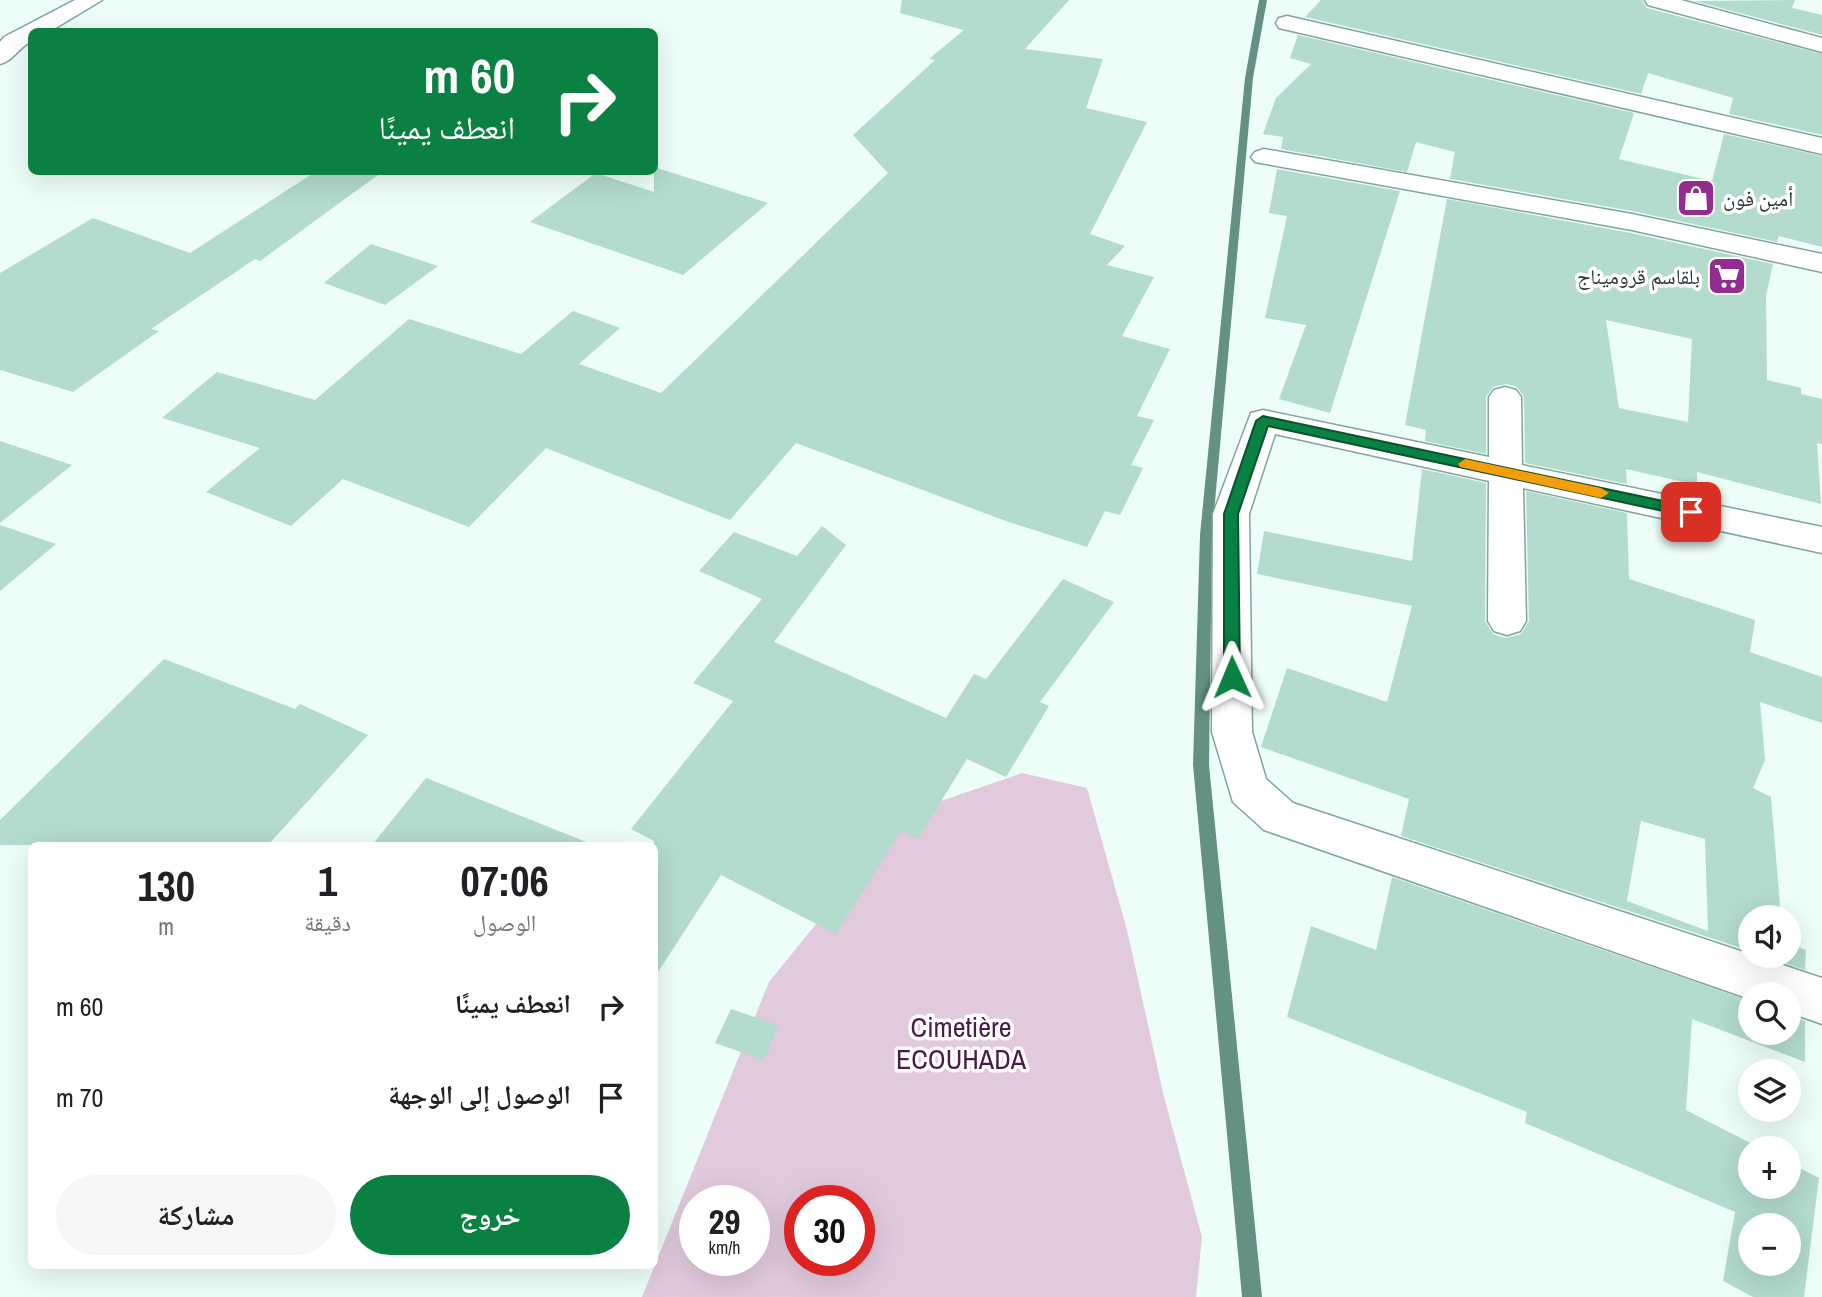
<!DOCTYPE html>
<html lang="ar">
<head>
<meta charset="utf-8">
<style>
	:root { --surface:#fff; --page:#f6f6f6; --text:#202124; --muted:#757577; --accent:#0b8043 }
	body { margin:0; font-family:"Archivo Narrow","Noto Naskh Arabic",sans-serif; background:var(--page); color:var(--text); direction:rtl; height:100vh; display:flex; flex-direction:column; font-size:26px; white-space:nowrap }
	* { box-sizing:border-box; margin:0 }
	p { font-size:23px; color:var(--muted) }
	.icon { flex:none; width:38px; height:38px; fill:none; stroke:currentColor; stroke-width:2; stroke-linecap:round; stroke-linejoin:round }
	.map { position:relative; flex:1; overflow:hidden; direction:ltr }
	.details { position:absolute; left:28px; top:842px; width:630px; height:427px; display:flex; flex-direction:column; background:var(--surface); border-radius:10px; box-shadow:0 7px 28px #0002; direction:rtl }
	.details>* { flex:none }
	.guide { position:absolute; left:28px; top:28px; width:630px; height:147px; border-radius:10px; box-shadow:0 7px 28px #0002; direction:rtl; background:#0b8043; color:#fff; overflow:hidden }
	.buttons { position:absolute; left:1738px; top:905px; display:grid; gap:14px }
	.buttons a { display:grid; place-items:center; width:63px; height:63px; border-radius:50%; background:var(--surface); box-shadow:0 7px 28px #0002; font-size:35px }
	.speed { position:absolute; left:679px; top:1185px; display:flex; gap:14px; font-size:35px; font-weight:700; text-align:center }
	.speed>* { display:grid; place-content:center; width:91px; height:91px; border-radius:50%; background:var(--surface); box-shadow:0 7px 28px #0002; line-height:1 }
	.speed small { font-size:18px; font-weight:400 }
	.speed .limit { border:10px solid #d22; background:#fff; color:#111 }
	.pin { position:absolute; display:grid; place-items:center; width:60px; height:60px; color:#fff; margin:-30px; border-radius:14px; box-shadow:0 4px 10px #0006 }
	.me { position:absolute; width:77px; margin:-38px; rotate:359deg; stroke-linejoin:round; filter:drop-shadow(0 0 5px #0008) }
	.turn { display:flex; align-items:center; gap:24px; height:147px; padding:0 28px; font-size:32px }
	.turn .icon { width:91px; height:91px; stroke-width:2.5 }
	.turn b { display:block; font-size:49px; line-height:60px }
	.eta { display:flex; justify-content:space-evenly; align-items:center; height:119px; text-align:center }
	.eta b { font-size:42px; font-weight:800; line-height:49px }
	.action { display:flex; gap:14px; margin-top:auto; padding:14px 28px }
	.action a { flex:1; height:80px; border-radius:42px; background:var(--accent); color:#fff; font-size:28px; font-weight:800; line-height:80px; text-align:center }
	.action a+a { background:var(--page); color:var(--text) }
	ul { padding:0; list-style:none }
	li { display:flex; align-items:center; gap:21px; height:91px; padding:0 28px }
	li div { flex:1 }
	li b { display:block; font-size:26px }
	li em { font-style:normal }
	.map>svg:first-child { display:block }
	.green { fill:#e1c9de; fill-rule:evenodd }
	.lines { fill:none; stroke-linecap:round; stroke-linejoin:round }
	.stream { fill:#659184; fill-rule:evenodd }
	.building { fill:#b3dbce; fill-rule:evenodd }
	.minor-casing { stroke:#80a69a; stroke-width:3 }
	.minor { fill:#fff; fill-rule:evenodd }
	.route { fill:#0b8043; stroke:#07532c; stroke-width:2 }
	.slow { fill:#f59e0b }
	.labels { text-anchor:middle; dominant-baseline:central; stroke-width:7; stroke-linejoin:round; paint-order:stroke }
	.far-poi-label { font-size:21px; fill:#293934; stroke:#fff; text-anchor:start }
	.near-park-label { font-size:28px; fill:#4a1c47; stroke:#fff }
</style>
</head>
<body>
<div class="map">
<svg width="1822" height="1297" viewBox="0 0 1822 1297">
	<rect width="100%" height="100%" fill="#edfdf8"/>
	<path class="green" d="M1022,773L1087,788L1127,930L1163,1093L1202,1237L1196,1297H642L769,982L906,813ZM695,1200H754V1260H695ZM800,1200H859V1260H800Z"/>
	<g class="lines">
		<path class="stream" d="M1259,0H1267L1253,78L1212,535L1209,765L1262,1297H1242L1193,765L1200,535L1245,78Z"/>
	</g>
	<path class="building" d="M902,0H1069L1025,49L1103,59L1086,108L1147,122L1090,234L1125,246L1107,265L1154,277L1122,336L1170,349L1137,416L1154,420L1131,465L1143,468L1120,515L1105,511L1087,547L1006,521L796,443L730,520L546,448L469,527L343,479L291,526L206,492L260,448L162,418L217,372L315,400L409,319L521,354L573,311L620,328L579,364L661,393L888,173L853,135L935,60L929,59L964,30L900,13Z
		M1321,0H1642L1647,8L1822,54V135L1729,114L1733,98L1648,73L1641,94L1305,17Z
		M1795,0L1792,8L1822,15V35L1694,1Z
		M1298,35L1634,113L1619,159L1712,181L1724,134L1822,156V247L1779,236L1777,242L1632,211L1450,179L1455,152L1416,142L1407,172L1281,149L1283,137L1263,134L1276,98L1311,64L1290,58Z
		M654,167L768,203L683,275L530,222L596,173L654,192Z
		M1277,169L1400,191L1330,413L1279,399L1306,325L1265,318L1287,216L1269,213Z
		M315,172H382L260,261L255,259L151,329L159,331L73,392L0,370V273L93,218L190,253Z
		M1447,199L1631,233L1773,264L1766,296L1767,380L1801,388V394L1822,399V444L1817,443L1821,504L1697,472V485L1626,469L1627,484L1525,463L1524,397L1517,387L1506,384L1493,387L1486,397V454L1425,441L1426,430L1405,425ZM1606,320L1692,339L1688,422L1619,408Z
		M371,244L438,266L385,305L324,283Z
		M0,441L72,465L0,523Z
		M1422,469L1486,483L1485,621L1493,634L1506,638L1521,634L1529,621L1526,491L1627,513L1629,579L1755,620L1750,652L1822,677V723L1760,702L1765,760L1753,788L1771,797L1781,917H1750V951L1401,836L1409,799L1261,747L1287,668L1387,702L1412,606L1257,574L1264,531L1412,561ZM1641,821L1705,839L1708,931L1627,901Z
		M0,525L56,544L0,591Z
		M822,526L846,545L774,642L946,718L974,674L986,679L1063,579L1114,602L1040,702L1049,706L1006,777L967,759L918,839L901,831L836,934L721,875L654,978V841L631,829L733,701L693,683L762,599L699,571L734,532L797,556Z
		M164,659L295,709L300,704L368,735L268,845H0V820Z
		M426,778L589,843V845H372Z
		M1392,877L1750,1001V1032H1788V1015L1805,1021V1062L1692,1019L1686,1110L1760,1148H1750V1186H1788V1162L1819,1178L1804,1297H1753L1723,1281L1735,1212L1525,1123L1527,1112L1287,1017L1311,926L1376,950ZM1750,1225H1788V1264H1750Z
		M1788,943L1806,950L1805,970L1762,956H1788Z
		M731,1009L778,1025L764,1060L715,1043Z"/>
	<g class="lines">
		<g class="minor-casing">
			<path id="minor" d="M75,0H102L49,32H32V41C19,47 13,61 0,64V42L4,37Z
				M1645,0H1681L1822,38V52L1648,5Z
				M1287,16L1822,138V154L1279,28L1276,23L1279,18Z
				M1264,149L1632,214L1822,254V272L1632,230L1255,162L1251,157L1255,152Z
				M1505,387L1516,390L1521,397L1522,465L1822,527V553L1523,488L1526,621L1520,631L1507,635L1494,631L1488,621L1489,481L1275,434L1249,514L1252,732L1266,779L1293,803L1822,978V1024L1788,1012V994H1750V999L1264,830L1233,802L1212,732L1213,514L1251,413L1263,410L1489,457V397L1494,390Z"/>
		</g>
		<use href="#minor" class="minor"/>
	</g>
	<path class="route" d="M1263,416L1691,507L1698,512L1691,517L1268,426L1238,514L1240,677L1232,684L1224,677V514L1256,421Z"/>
	<path class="slow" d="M1465,459L1601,488L1609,493L1601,498L1460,467L1458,464Z"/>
	<defs>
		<g id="shop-square" transform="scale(2.0125)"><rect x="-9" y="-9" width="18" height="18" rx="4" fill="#942b8f" stroke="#fff"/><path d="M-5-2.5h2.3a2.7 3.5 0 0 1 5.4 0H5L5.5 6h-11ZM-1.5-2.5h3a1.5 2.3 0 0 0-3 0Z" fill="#fff"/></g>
		<g id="supermarket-square" transform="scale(2.0125)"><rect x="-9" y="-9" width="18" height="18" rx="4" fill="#942b8f" stroke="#fff"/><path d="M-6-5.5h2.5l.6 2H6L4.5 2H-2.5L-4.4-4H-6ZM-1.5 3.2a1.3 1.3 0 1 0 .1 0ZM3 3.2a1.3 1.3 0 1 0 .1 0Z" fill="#fff"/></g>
	</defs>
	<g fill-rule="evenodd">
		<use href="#shop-square" x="1696" y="198"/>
		<use href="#supermarket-square" x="1727" y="276"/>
	</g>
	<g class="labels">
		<g class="far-poi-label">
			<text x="1723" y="198">أمين فون</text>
			<text x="1700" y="276" text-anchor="end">بلقاسم قروميناج</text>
		</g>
		<g class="near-park-label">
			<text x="961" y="1027">Cimetière<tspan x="961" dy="32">ECOUHADA</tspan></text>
		</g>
	</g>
</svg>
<div class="buttons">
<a><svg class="icon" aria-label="sound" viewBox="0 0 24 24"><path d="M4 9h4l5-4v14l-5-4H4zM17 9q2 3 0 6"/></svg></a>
<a><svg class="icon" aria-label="search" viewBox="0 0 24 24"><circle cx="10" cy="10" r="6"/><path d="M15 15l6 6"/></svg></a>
<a><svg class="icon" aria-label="layers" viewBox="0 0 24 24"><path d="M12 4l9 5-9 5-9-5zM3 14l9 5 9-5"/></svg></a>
<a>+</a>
<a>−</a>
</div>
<div class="speed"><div>29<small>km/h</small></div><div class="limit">30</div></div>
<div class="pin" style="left:1691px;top:512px;background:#d93025"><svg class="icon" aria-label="arrive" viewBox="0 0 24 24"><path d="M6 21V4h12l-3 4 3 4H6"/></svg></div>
<svg class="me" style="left:1232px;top:677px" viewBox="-20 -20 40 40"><path d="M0-17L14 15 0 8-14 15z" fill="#0b8043" stroke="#fff" stroke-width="4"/></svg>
<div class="guide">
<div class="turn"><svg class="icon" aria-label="right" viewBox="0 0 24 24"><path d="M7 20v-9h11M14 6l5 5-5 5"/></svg><div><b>60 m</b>انعطف يمينًا</div></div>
</div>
<section class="details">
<div class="eta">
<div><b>07:06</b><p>الوصول</p></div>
<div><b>1</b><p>دقيقة</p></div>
<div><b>130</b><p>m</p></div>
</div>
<ul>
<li><svg class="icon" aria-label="right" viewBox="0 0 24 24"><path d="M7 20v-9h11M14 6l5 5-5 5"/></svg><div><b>انعطف يمينًا</b></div><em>60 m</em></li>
<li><svg class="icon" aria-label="arrive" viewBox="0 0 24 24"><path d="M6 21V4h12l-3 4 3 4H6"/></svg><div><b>الوصول إلى الوجهة</b></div><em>70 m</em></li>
</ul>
<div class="action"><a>خروج</a><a>مشاركة</a></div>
</section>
</div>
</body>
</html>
